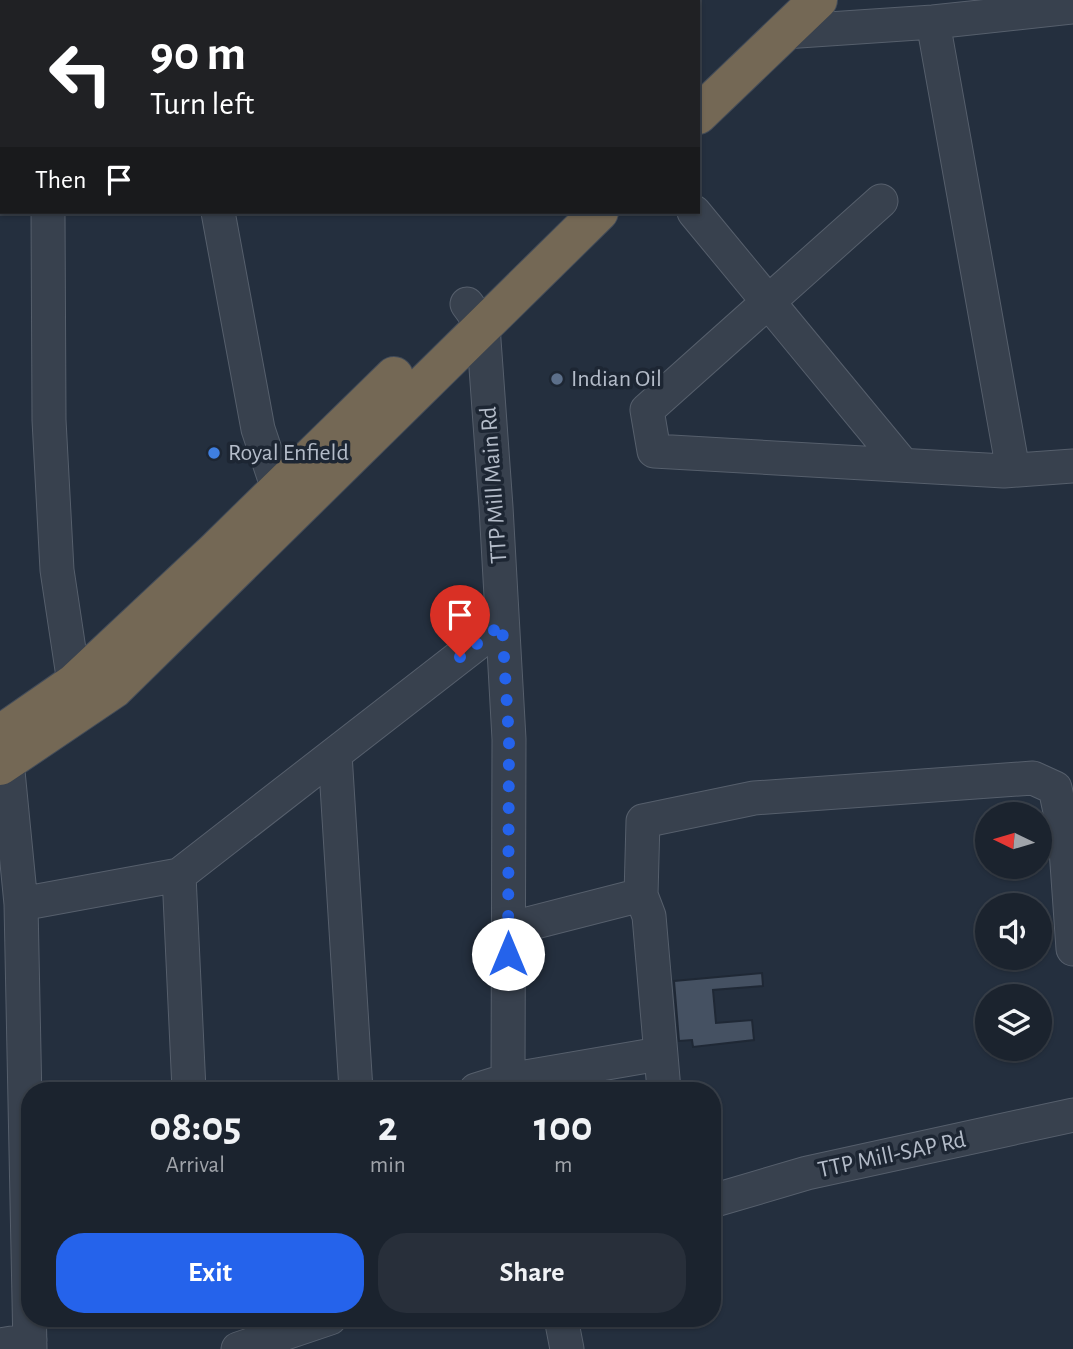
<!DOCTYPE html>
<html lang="en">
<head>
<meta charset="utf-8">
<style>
	:root { --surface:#1b232e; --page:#282f3a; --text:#f1f3f6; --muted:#a0a4aa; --line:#39404a; --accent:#2563eb }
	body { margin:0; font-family:"Alegreya Sans",sans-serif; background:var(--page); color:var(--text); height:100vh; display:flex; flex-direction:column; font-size:26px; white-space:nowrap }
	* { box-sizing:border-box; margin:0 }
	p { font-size:23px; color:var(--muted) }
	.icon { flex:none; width:38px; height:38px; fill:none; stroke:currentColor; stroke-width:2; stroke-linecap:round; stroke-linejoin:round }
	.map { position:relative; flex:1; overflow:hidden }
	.details { position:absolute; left:21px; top:1082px; width:700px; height:245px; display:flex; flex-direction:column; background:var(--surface); border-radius:28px; box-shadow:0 2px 5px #0004,0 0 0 2px var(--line) }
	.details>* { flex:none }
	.banner { position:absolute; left:0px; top:0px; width:700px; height:214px; box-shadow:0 2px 5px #0004,0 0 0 2px var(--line); background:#202124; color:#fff; overflow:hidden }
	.needle { width:46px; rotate:275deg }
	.controls { position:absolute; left:975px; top:802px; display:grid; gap:14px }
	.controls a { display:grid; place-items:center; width:77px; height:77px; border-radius:50%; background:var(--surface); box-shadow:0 2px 5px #0004,0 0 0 2px var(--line); font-size:35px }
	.pin { position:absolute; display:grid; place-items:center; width:60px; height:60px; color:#fff; margin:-72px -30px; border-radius:50% 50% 50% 0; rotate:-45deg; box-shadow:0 0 7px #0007 }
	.pin .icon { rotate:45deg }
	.me { position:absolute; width:77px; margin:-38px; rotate:0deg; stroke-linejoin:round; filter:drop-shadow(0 0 5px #0008) }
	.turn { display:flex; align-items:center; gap:24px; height:147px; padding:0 35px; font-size:32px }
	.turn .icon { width:91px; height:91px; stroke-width:2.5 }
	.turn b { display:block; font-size:49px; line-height:60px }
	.then { display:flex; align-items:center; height:66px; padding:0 35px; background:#0003; gap:14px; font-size:26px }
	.eta { display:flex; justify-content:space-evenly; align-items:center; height:119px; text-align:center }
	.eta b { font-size:42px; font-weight:700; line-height:49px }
	.button { display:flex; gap:14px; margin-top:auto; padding:14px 35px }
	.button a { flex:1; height:80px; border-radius:28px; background:var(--accent); color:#fff; font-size:28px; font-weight:700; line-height:80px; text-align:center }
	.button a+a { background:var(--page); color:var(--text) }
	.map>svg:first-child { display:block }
	.building { fill:#455162; stroke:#1f2835; stroke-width:2 }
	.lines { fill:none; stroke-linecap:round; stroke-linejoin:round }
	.minor-casing { stroke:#565f6c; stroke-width:35 }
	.highway-casing { stroke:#434c59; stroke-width:40 }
	.minor { stroke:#38414e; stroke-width:33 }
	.highway { stroke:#746855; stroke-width:38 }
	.route { stroke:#2563eb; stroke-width:12; stroke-dasharray:0 21.6 }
	.service-dot { fill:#5c6f8a; stroke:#1d2633; stroke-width:2.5 }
	.shop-dot { fill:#3f7fe0; stroke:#1d2633; stroke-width:2.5 }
	.labels { text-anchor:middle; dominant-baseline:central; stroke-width:7; stroke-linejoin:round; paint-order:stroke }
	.poi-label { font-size:24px; fill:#b4bcc9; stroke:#1d2633; text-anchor:start }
	.street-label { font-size:24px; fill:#b4bcc9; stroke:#1d2633 }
</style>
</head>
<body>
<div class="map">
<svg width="1073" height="1349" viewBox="0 0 1073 1349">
	<rect width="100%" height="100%" fill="#242f3e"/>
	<path class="building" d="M762,973L763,986L713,990L716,1023L752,1020L754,1040L693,1047L692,1040L679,1041L674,981Z"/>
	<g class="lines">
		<g class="minor-casing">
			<path id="minor" d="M100,0L101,2
				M650,0L651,2
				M141,2L145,0
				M933,22L1013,470
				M784,32L933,22L1073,7
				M0,58L2,57
				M0,161H2
				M881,201L647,410L654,451L1004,471L1073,466
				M48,212L49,420L57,570L74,683
				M218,212L258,429L278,489
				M694,212L903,465
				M467,304L483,326L496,507L509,739L508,1080L510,1090
				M335,754L356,1090
				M7,761L21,904L30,1349
				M179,875L189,1090
				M21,904L179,875L502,624
				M508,929L641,895
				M476,1090L508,1080L659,1054
				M664,1090L649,916L641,895L643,821L754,798L1033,778L1055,788L1065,835L1073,949
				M712,1201L807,1173L1073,1115
				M561,1318L567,1349
				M0,1345L30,1340
				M238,1349L330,1318"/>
		</g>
		<g class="highway-casing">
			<path id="highway" d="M698,115L818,0
				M2,733L74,683L215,551L394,376
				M0,766L114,689L599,212"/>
		</g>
		<use href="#minor" class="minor"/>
		<use href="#highway" class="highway"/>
	</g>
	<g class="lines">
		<path class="route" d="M460,657L502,624L509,739L508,954"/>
	</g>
	<circle class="service-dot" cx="557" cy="379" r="7"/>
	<circle class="shop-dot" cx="214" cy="453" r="7"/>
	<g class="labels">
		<g class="poi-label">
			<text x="571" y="379">Indian Oil</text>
			<text x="228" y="453">Royal Enfield</text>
		</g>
		<g class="street-label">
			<text transform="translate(494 485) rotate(-94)">TTP Mill Main Rd</text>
			<text transform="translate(892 1155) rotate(-12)">TTP Mill-SAP Rd</text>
		</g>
	</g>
</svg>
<div class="controls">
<a><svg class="needle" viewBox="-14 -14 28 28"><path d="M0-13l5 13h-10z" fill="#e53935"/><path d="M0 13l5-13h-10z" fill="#a0a4aa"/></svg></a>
<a><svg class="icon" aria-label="sound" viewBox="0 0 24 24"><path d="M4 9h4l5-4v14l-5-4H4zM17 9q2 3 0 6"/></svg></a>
<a><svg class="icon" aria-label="layers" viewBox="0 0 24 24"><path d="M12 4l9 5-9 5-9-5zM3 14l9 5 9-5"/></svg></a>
</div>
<div class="pin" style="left:460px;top:657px;background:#d93025"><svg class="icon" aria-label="arrive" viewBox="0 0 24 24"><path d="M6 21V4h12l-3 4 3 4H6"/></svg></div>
<svg class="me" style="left:508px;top:954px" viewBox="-20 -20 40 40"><circle r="19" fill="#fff"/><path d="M0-13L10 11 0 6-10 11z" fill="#2563eb"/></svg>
<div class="banner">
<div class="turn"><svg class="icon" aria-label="left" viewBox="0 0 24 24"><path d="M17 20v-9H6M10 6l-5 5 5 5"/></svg><div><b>90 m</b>Turn left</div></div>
<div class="then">Then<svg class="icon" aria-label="arrive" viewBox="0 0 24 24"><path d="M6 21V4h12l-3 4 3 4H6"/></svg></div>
</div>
<section class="details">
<div class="eta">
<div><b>08:05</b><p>Arrival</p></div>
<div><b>2</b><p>min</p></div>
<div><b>100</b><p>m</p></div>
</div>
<div class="button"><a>Exit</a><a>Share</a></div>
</section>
</div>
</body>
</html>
